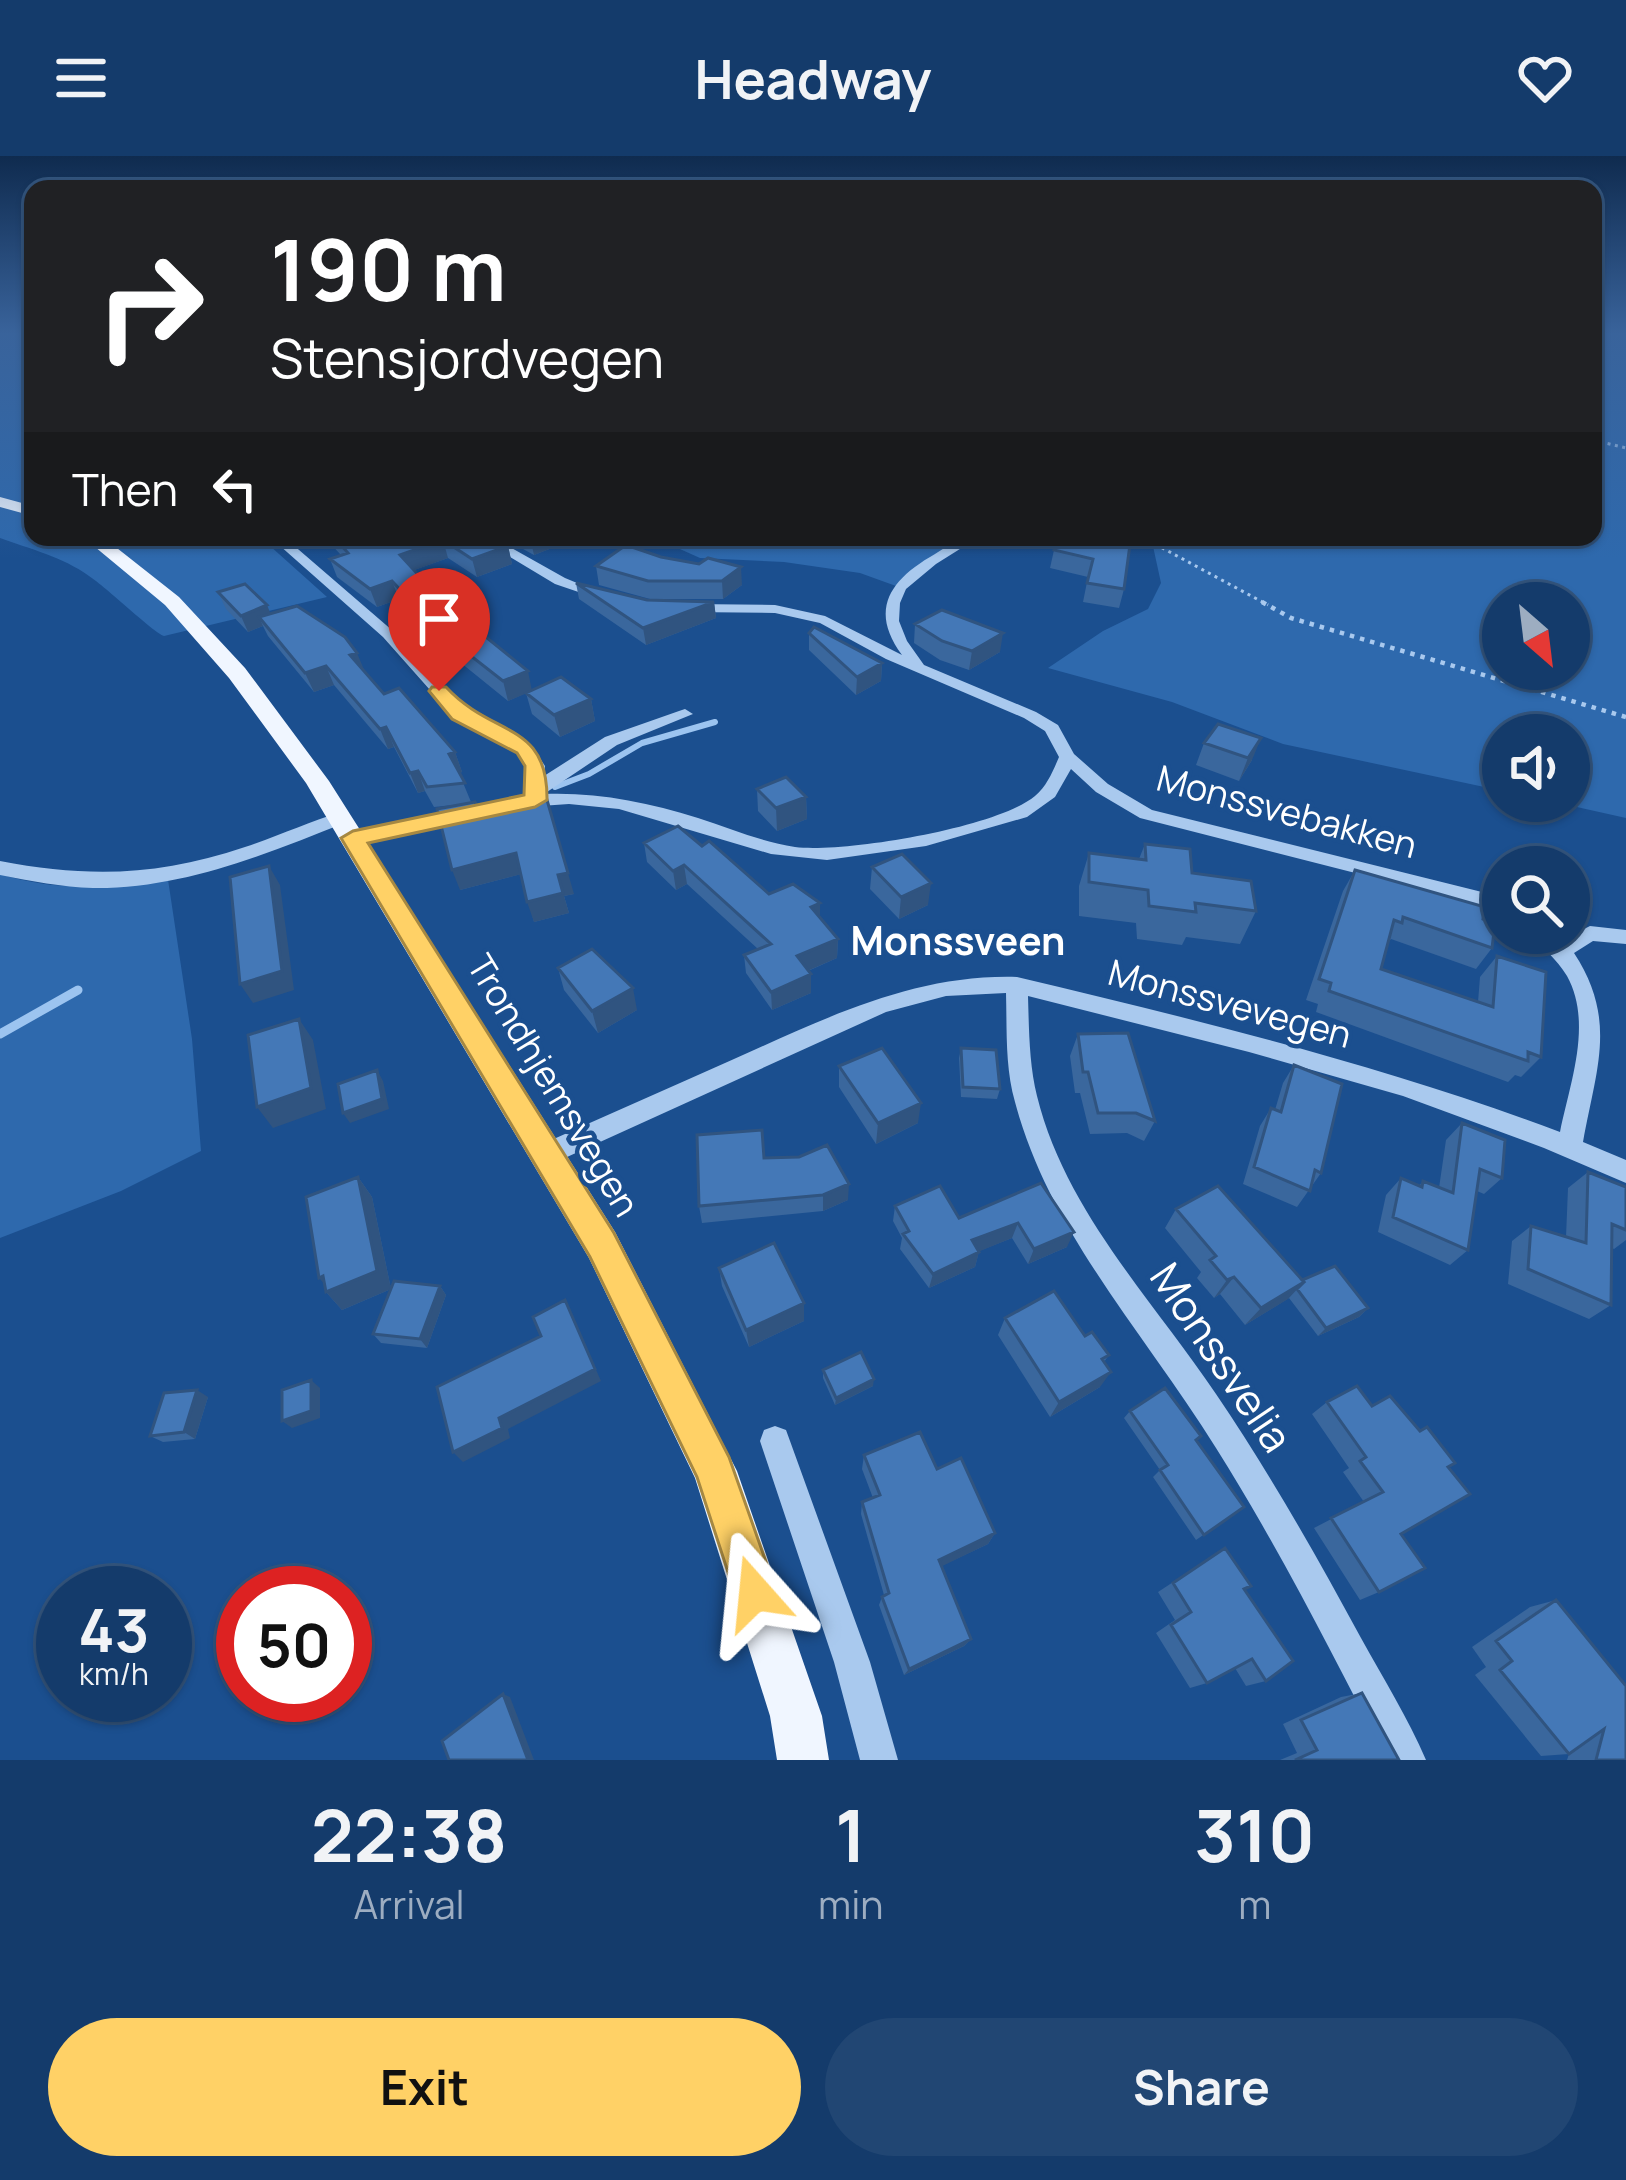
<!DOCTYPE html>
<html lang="en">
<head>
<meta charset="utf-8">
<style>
	:root { --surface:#143b6b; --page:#214673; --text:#f1f3f6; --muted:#9dadc1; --line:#33557e; --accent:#ffd166 }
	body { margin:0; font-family:Manrope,sans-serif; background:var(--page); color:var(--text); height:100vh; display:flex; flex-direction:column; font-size:45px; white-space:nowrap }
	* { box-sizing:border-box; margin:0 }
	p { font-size:39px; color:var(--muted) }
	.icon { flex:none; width:66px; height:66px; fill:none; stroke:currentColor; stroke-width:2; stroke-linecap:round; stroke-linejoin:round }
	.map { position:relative; height:1604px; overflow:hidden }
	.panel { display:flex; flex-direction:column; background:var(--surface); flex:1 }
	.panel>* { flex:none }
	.top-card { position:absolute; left:24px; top:24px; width:1578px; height:366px; border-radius:24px; box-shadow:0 3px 9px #0004,0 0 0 3px var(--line); background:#202124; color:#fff; overflow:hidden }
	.needle { width:78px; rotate:152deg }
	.tools { position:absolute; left:1482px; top:426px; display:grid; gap:24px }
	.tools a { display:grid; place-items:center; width:108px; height:108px; border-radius:50%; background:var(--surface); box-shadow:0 3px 9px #0004,0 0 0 3px var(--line); font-size:60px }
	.speed { position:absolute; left:36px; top:1410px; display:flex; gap:24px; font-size:60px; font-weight:700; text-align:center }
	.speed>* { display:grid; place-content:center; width:156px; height:156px; border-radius:50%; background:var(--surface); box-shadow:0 3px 9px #0004,0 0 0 3px var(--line); line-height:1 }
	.speed small { font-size:30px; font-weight:400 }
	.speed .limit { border:18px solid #d22; background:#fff; color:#111 }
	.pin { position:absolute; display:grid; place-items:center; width:102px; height:102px; color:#fff; margin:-123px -51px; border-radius:50% 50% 50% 0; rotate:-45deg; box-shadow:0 0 12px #0007 }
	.pin .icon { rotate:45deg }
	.me { position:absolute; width:132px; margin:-66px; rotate:342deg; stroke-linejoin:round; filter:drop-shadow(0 0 9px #0008) }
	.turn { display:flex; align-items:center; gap:42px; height:252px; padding:0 48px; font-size:54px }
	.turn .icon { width:156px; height:156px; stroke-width:2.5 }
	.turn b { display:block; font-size:84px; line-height:102px }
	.then { display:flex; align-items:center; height:114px; padding:0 48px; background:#0003; gap:24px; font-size:45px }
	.eta { display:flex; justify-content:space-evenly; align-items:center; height:204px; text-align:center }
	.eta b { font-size:72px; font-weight:700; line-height:84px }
	.primary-button { display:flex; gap:24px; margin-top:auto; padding:24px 48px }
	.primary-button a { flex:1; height:138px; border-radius:72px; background:var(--accent); color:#111; font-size:48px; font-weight:700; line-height:138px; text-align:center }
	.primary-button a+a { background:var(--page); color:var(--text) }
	header { display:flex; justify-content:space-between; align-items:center; height:156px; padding:0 48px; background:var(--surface); font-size:54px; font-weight:700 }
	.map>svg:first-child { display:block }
	.green { fill:#2e69ad; fill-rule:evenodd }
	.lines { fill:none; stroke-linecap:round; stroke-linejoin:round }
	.stream-far1 { stroke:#9cc4f0; stroke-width:6 }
	.stream { stroke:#9cc4f0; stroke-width:9 }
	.path-far1 { stroke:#a9c9ee; stroke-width:3; stroke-dasharray:3 4.5; stroke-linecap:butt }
	.path { stroke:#a9c9ee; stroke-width:4.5; stroke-dasharray:4.5 6; stroke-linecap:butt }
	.minor { fill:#a9c9ee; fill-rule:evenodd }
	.major { fill:#f0f6ff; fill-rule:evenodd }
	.wall { fill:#3a679d }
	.shaded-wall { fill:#305480 }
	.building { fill:#4478b7; stroke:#305480; stroke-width:3 }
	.route { fill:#ffd166; stroke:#a68842; stroke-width:3 }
	.labels { text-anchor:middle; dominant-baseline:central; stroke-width:9; stroke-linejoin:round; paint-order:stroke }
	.street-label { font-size:36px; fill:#fff; stroke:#1b4f8f }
	.neighbourhood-label { font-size:39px; font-weight:bold; fill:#fff; stroke:#1b4f8f }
	.near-street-label { font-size:42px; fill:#fff; stroke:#1b4f8f }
</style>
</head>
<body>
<header><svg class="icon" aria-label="menu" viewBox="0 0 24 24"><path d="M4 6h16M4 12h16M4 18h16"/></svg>Headway<svg class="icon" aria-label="heart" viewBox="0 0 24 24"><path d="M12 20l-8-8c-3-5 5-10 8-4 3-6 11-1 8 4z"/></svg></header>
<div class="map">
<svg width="1626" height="1604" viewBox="0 0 1626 1604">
	<rect width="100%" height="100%" fill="#1b4f8f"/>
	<path class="green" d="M0,178H33V381H260L327,441L164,480C154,477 106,431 89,420C63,401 30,393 0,382Z
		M1593,178H1626V662L1550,645H1569V579H1503V635L1283,588L1172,546L1048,512L1103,475L1148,453L1161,427L1151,381H1593ZM1503,447H1569V513H1503Z
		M653,381H967V382L896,430L860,417L784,406L700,402Z
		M167,717L192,883L201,995L121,1035L0,1082V718C58,736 109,733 167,717Z"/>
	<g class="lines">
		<path class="stream-far1" d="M555,631L589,618L642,587L715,566"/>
		<path class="stream" d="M0,878L78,834"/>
		<path class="path-far1" d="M1593,284L1626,292
			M1142,381L1268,449"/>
		<path class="path" d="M1262,446L1291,462L1626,561"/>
		<path class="minor" d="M270,381H284L393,475L466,555L531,589L545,610L544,620L605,581L679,555L685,553L693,558L617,589L544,638C597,636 647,646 698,662C730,672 761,686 795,691C845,697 996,672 1035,640C1047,630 1053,615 1059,601L1045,575L1024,562L886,503L820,467L775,457L689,456L682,452L689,448L775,449L825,460L902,499C868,453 891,423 935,398C950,388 961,381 979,381L936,408L906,433L900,447L899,465L907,485L924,509L1036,556L1058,569L1074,598L1108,628L1152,654L1486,737L1503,745V761L1473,747L1140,662L1096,636L1071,613L1055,641L1027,661L926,690L827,704L771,698L619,653L569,648L512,652L509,648L512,644L526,641L527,610L519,596L454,561L383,481Z
			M477,381H492L565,422L606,439L599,443L555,428Z
			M464,653L470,655L473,659L470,663L354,689L345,683L354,677Z
			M341,656L350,662L347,666C266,698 182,733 93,732C62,731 31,725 0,719V705C89,722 159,720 245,691C278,680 309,666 341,656Z
			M1590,770L1626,774V788L1593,785L1574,797C1618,864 1596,913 1583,986L1626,1004V1027L1544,992L1403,940L1249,896L1028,840C1029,873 1029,908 1037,940C1065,1054 1152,1143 1216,1238C1269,1316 1316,1399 1361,1482C1383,1522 1408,1562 1426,1604H1387C1333,1499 1279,1392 1216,1292C1146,1179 1050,1077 1015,946C1005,911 1007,873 1006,837L946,840L886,856L556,1006L547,1009L538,1006L535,998L538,990C603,961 669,932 734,903C826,862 914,818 1017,821C1201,865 1383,909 1560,976C1570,927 1593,867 1567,820C1557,803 1542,792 1531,777H1554L1562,784Z
			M775,1270L786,1274L790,1285L870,1506L898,1604H860L834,1506L760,1285L764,1274Z"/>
		<path class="major" d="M0,341L33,350V360L0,351Z
			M83,381H103L179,441L245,512L329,625L615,1076L737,1315L822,1560L829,1604H777L770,1560L695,1322L589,1102L306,627L229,522L165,449Z"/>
	</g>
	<path class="wall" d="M324,381H493L508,390L512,408L477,421L448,402L414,414L532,534L591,543L595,565L560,581L532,558L526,537L508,545L445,494L399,443L377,451L337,421L330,403L341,399Z
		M501,381H569L570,385L534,399Z
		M1131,381L1124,433L1119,452L1083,446L1088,421L1050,412L1054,394Z
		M626,389L742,429L723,443H650L599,429L596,410Z
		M576,427L647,444L714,446L716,462L646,489L579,443Z
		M218,436L271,458L364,516L384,538L455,596L462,616L459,617L471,646L574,738L564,740L569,757L534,766L521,718L460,734L463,648L434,651L425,635L418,637L394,591L388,593L334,529L314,536L268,480L263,470L248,476L226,453Z
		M915,468L1000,496L969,514L940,504L914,487Z
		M809,477L882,507L881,525L856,539L809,494Z
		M1204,587L1252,604L1239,625L1196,609Z
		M757,633L806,641L807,663L777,675L758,655Z
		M644,687L702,690L769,738L820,762L838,783L837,802L808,815L811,837L772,854L746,817L744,799L758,793L687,728L676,734L647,706Z
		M1145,688L1256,755L1240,788L1186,781L1182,789L1137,783L1136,767L1079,760V730L1089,697L1139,703Z
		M872,711L928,749L899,763L870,733Z
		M1355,714L1492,792L1476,813L1391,783L1387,788L1381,813L1478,846L1480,821L1497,800L1541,901L1521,921L1515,919L1508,926L1316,856L1318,848L1306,844L1343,735Z
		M558,812L637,854L598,877L564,834Z
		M1078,878L1155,965L1144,985L1127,977L1090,978L1080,937H1075L1070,900Z
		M961,892L1000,933L997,943L961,941L959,902Z
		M1294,909L1321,1017L1297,1051L1243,1028L1260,970L1271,952L1275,954L1283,927Z
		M839,910L918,967L876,988L839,931Z
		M1462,967L1502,1022L1484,1038L1477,1035L1468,1094L1450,1109L1378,1076L1386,1039L1401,1022L1419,1030L1423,1025L1439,1032L1446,984Z
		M764,1002L848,1044L823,1055L702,1067L699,1050Z
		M1588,1016L1626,1031V1084L1614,1093L1612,1092L1611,1149L1589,1163L1508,1128L1512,1085L1531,1070L1566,1081L1568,1032Z
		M358,1021L372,1041L391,1133L440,1130L446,1139L427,1192L381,1187L373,1178L391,1133L342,1154L326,1136Z
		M1041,1027L1067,1091L1028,1108L1012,1082L979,1095L975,1111L929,1132L900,1093L902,1082L893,1065L895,1050L959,1062Z
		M1176,1053L1302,1124L1368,1152L1359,1161L1318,1180L1289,1142L1245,1169L1220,1138L1214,1142L1197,1122L1201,1116L1165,1072Z
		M719,1112L804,1147V1165L749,1191L722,1130Z
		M1005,1162L1085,1180L1109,1199L1104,1206L1100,1231L1050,1261L998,1179Z
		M823,1214L873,1230L835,1249L823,1222Z
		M208,1241L195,1283L163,1286L150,1280Z
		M1327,1246L1372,1250L1448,1311L1401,1378L1379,1436L1360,1444L1314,1372L1364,1346L1343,1316L1349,1312L1312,1258Z
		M1130,1255L1201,1280L1196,1285L1244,1351L1196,1384L1153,1321L1160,1314L1124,1262Z
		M864,1299L937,1313L995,1377L988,1388L941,1410L971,1483L964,1490L904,1519L879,1449L882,1441L884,1439L861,1358L862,1346L873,1342L862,1313Z
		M1225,1392L1244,1433L1266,1525L1246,1530L1235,1512L1207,1527L1190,1532L1156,1477L1175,1464L1158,1436Z
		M1556,1444L1626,1604H1567L1569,1598L1541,1600L1475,1519L1486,1511L1472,1491L1530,1451Z
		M1362,1537L1399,1604H1280L1297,1597L1283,1568L1341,1541Z"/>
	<path class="shaded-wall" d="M530,381H569L570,385L534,399Z
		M443,384L448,402L406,417L400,399Z
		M508,390L512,408L477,421L472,403Z
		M741,411L742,429L723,443L722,425Z
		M392,425L399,443L377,451L370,433Z
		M714,446L716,462L646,489L643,472Z
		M267,449L274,466L259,461L263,470L248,476L241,460Z
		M1003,477L1000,496L969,514L972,495Z
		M357,497L365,516L350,499Z
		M882,507L881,525L856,539L857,521Z
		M326,510L334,529L314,536L305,517Z
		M528,515L532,535L508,545L503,525Z
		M591,543L595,565L560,581L554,559Z
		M386,571L394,591L388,593L380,573Z
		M1261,582L1252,604L1239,625L1248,602Z
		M455,596L462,616L456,618L449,598Z
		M418,615L425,635L418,637L410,617Z
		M806,641L807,663L777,675L776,652Z
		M516,697L522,718L460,734L452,714Z
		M684,709L687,728L676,734L673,715Z
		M269,710L280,729L294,834L253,847L240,828Z
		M568,717L574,738L564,740L569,757L534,766L527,746L558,719Z
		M931,727L928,749L899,763L901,741Z
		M820,747V766L811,751Z
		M838,783L837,802L798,819L797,800Z
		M811,818V837L772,854L771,836Z
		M633,832L637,854L598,877L592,855Z
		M299,863L313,884L326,953L273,972L257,951Z
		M377,914L383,925L389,953L350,967L343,957Z
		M921,947L918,967L876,988L878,967Z
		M358,1021L372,1041L391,1133L342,1154L326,1136L330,1134L319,1122L323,1120Z
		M849,1028L848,1044L823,1055V1039Z
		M1018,1067L1012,1082L968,1100L972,1084Z
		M1074,1076L1067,1091L1028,1108L1034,1093Z
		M979,1096L975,1111L929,1132L933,1118Z
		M1234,1121L1220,1138L1214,1142L1227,1124Z
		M1304,1126L1288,1143L1245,1169L1261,1152Z
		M440,1130L446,1139L427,1192L420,1183Z
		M565,1144L601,1225L508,1273L510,1282L463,1306L453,1296L499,1262Z
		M804,1147V1165L749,1191L746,1174Z
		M1368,1152L1359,1161L1318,1180L1326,1172Z
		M1111,1216L1100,1231L1050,1261L1059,1246Z
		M874,1223L873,1230L835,1249L836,1242Z
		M311,1224L320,1232V1262L292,1272L282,1265Z
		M197,1234L208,1241L195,1283L184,1276Z
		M995,1377L988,1388L934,1414L939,1404Z
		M971,1483L964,1490L904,1519L909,1513Z
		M503,1538L510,1541L534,1604H528Z"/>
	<path class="building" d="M334,381H493L508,390L472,403L443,384L400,399L445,448L528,515L503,525L439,475L392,425L370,433L330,403L348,397Z
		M1058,381H1131L1124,433L1087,427L1093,403L1054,394Z
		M626,389L661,401L699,408L708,402L741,411L722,425H648L596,410Z
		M576,427L647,444L714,446L643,472Z
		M245,428L267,449L241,460L218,436Z
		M297,450L345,481L357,497L350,499L384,538L399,532L455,596L449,598L465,627L427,631L418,615L410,617L386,571L380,573L326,510L305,517L259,461Z
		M942,454L1003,477L972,495L942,485L915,468Z
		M814,471L882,507L857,521L809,477Z
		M561,521L591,543L554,559L526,537Z
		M1218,568L1261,582L1248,602L1204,587Z
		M786,621L806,641L776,652L757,633Z
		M545,637L568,717L558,719L563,737L527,746L516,697L452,714L437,653L475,646L478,652Z
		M678,670L702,690L709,685L769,738L793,728L820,747L811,751L838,783L797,800L811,818L771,836L744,799L771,788L684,709L673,715L644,687Z
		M1145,688L1190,693L1192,717L1251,725L1256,755L1195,747L1196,756L1149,750L1148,734L1089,726V697L1146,704Z
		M902,698L931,727L901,741L872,711Z
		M269,710L282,815L240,828L230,721Z
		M1355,714L1485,751L1483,763L1495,768L1492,792L1403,761L1402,767L1394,764L1381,813L1493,851L1497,800L1546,816L1541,901L1528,896V905L1329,835L1331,827L1319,823Z
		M592,793L633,832L592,855L558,812Z
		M299,863L311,932L257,951L248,879Z
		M1128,877L1155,965L1136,957H1098L1088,916H1083L1078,878Z
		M882,892L921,947L878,967L839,910Z
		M961,892L996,894L1000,933L963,931Z
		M1294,909L1342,928L1321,1017L1315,1014L1310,1035L1254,1011L1271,952L1281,956Z
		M377,914L382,943L343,957L338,928Z
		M1462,967L1505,984L1502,1022L1480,1013L1468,1094L1393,1061L1401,1022L1422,1031L1423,1025L1453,1037Z
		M762,974L764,1002L799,1001L827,989L849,1028L823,1039L699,1050L697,979Z
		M1588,1016L1626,1031V1074L1612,1068L1611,1149L1528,1113L1531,1070L1586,1087Z
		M358,1021L377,1115L326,1136L323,1120L319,1122L306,1041Z
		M1041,1027L1074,1076L1034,1093L1018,1067L972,1084L979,1096L933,1118L903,1078L909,1075L895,1050L940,1030L959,1062Z
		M1218,1030L1304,1126L1261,1152L1234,1121L1227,1124L1210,1104L1216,1100L1176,1053Z
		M774,1087L804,1147L746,1174L719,1112Z
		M1335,1110L1368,1152L1326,1172L1297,1133L1304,1126L1302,1124Z
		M394,1125L440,1130L420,1183L373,1178Z
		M1054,1135L1085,1180L1092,1176L1109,1199L1102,1203L1111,1216L1059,1246L1005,1162Z
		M565,1144L595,1213L499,1262L502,1272L453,1296L437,1231L541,1180L533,1161Z
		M861,1196L874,1223L836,1242L823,1214Z
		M311,1224V1255L282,1265V1234Z
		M1357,1230L1372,1250L1390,1240L1420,1275L1427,1271L1455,1307L1448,1311L1470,1338L1401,1378L1425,1412L1379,1436L1331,1362L1383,1336L1360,1305L1366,1301L1327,1246Z
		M1165,1232L1201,1280L1196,1284L1244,1351L1204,1379L1160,1314L1168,1309L1130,1255Z
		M197,1234L184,1276L150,1280L164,1237Z
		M920,1276L937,1313L961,1302L995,1377L939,1404L971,1483L909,1513L882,1441L889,1437L862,1346L880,1339L864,1299Z
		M1225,1392L1251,1430L1244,1433L1293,1505L1266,1525L1252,1503L1207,1527L1171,1469L1191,1456L1173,1427Z
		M1556,1444L1626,1530V1604H1596L1604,1573L1569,1598L1500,1514L1512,1505L1496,1485Z
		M1362,1537L1399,1604H1295L1317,1594L1301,1564Z
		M503,1538L528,1604H449L442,1585Z"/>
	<linearGradient id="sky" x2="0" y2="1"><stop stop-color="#0f2b4f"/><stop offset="0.44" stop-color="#39639b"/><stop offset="1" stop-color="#39639b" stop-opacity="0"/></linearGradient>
	<rect width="1626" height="403" fill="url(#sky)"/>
	<path class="route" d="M432,531H446C493,582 548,565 547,644L535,651L368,687L614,1077L729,1301L777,1437L771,1453L755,1459L740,1453L697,1321L590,1101L341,682L353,675L524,639L525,610L517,597L452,563L429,535Z"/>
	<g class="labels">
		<g class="street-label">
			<text transform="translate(1287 655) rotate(15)">Monssvebakken</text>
			<text transform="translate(1230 847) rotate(15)">Monssvevegen</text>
			<text transform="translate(554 929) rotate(59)">Trondhjemsvegen</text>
		</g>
		<g class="neighbourhood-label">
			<text x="958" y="784">Monssveen</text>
		</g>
		<g class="near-street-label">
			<text transform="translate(1222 1201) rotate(56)">Monssvelia</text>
		</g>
	</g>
</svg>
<div class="tools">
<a><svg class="needle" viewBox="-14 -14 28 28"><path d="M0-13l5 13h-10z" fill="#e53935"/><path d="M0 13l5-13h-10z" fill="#9dadc1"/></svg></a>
<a><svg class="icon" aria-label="sound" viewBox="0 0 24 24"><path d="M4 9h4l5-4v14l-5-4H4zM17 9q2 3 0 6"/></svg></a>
<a><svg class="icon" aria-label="search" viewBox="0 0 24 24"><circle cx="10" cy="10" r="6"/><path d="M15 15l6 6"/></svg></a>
</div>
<div class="speed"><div>43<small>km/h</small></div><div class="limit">50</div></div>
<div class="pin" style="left:439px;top:535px;background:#d93025"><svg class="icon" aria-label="arrive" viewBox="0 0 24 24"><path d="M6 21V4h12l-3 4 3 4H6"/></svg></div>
<svg class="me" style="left:755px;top:1437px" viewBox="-20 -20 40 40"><path d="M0-17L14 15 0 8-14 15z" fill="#ffd166" stroke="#fff" stroke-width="4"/></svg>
<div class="top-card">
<div class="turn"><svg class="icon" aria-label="right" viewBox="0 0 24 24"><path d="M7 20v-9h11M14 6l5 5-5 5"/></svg><div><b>190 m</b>Stensjordvegen</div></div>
<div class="then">Then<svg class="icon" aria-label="left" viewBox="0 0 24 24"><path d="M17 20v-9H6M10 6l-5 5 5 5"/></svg></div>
</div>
</div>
<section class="panel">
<div class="eta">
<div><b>22:38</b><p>Arrival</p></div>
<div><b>1</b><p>min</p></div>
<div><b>310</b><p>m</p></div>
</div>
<div class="primary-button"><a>Exit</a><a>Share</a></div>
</section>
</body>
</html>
